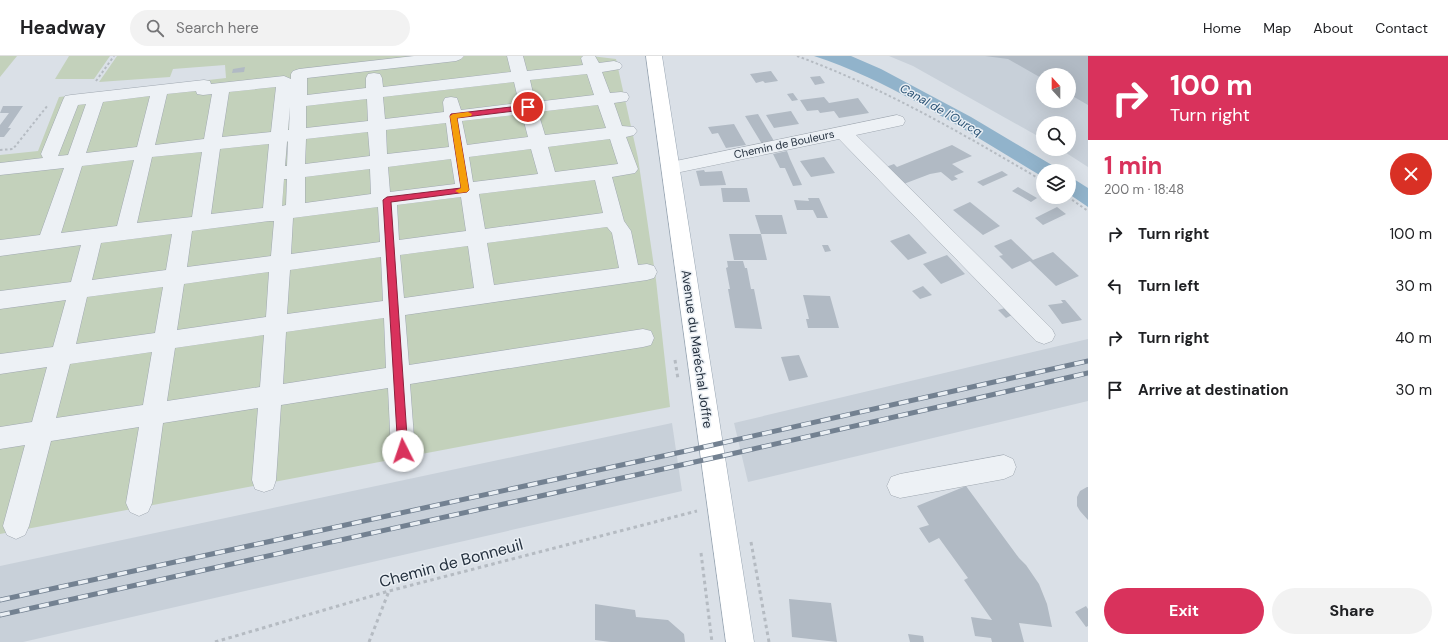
<!DOCTYPE html>
<html lang="en">
<head>
<meta charset="utf-8">
<style>
	:root { --surface:#fff; --page:#f2f2f2; --text:#202124; --muted:#757577; --line:#e0e0e0; --accent:#d9325c }
	body { margin:0; font-family:"DM Sans",sans-serif; background:var(--page); color:var(--text); height:100vh; display:flex; flex-direction:column; font-size:15px; white-space:nowrap }
	* { box-sizing:border-box; margin:0 }
	p { font-size:13px; color:var(--muted) }
	.icon { flex:none; width:22px; height:22px; fill:none; stroke:currentColor; stroke-width:2; stroke-linecap:round; stroke-linejoin:round }
	.map { position:relative; flex:1; overflow:hidden }
	.sheet { display:flex; flex-direction:column; background:var(--surface); width:360px }
	.sheet>* { flex:none }
	.banner { background:#d9325c; color:#fff; overflow:hidden }
	.needle { width:26px; rotate:339deg }
	.buttons { position:absolute; left:1036px; top:12px; display:grid; gap:8px }
	.buttons a { display:grid; place-items:center; width:40px; height:40px; border-radius:50%; background:var(--surface); box-shadow:0 4px 16px #0002; font-size:20px }
	.pin { position:absolute; display:grid; place-items:center; width:34px; height:34px; color:#fff; margin:-17px; border:2px solid #fff; border-radius:50%; box-shadow:0 1px 4px #0007 }
	.me { position:absolute; width:44px; margin:-22px; rotate:356deg; stroke-linejoin:round; filter:drop-shadow(0 0 3px #0008) }
	.turn { display:flex; align-items:center; gap:14px; height:84px; padding:0 16px; font-size:18px }
	.turn .icon { width:52px; height:52px; stroke-width:2.5 }
	.turn b { display:block; font-size:28px; line-height:34px }
	.round { display:grid; place-items:center; flex:none; width:42px; height:42px; border-radius:21px; background:var(--page) }
	.summary { display:flex; align-items:center; justify-content:space-between; height:68px; padding:0 16px }
	h1 { font-size:24px; font-weight:700; line-height:30px; color:var(--accent) }
	.cta { display:flex; gap:8px; margin-top:auto; padding:8px 16px }
	.cta a { flex:1; height:46px; border-radius:24px; background:var(--accent); color:#fff; font-size:16px; font-weight:700; line-height:46px; text-align:center }
	.cta a+a { background:var(--page); color:var(--text) }
	ul { padding:0; list-style:none }
	li { display:flex; align-items:center; gap:12px; height:52px; padding:0 16px }
	li div { flex:1 }
	li b { display:block; font-size:15px }
	li em { font-style:normal }
	header { display:flex; align-items:center; gap:24px; box-sizing:border-box; height:56px; padding:0 20px; background:var(--surface); border-bottom:1px solid var(--line) }
	header strong { font-size:19px }
	nav { display:flex; gap:22px; margin-inline-start:auto; font-size:14px }
	.search { width:280px; height:36px; background:var(--page); display:flex; align-items:center; gap:10px; box-sizing:border-box; padding:0 14px; border-radius:22px; color:var(--muted); font-size:15px }
	main { display:flex; flex:1; min-height:0 }
	.map>svg:first-child { display:block }
	.built { fill:#c8d0d9; fill-rule:evenodd }
	.green { fill:#c3d1bb }
	.water { fill:#91b3cb }
	.building { fill:#b1bac4 }
	.lines { fill:none; stroke-linecap:round; stroke-linejoin:round }
	.minor-casing { stroke:#a0a8b1; stroke-width:1 }
	.major-casing { stroke:#99a6b3; stroke-width:1 }
	.path-far1 { stroke:#b5bbc2; stroke-width:2; stroke-dasharray:2.5 2.5; stroke-linecap:butt }
	.path { stroke:#b5bbc2; stroke-width:3; stroke-dasharray:3.5 3.5; stroke-linecap:butt }
	.minor { fill:#edf1f5; fill-rule:evenodd }
	.major { fill:#fff; fill-rule:evenodd }
	.rail-casing { stroke:#738191; stroke-width:5 }
	.rail { stroke:#eaeff4; stroke-width:3.5; stroke-dasharray:10; stroke-linecap:butt }
	.route { fill:#d9325c; stroke:#8d203c }
	.slow { fill:#f59e0b }
	.labels { text-anchor:middle; dominant-baseline:central; stroke-width:3; stroke-linejoin:round; paint-order:stroke }
	.far-street-label { font-size:11px; fill:#24303e; stroke:#eaeff4 }
	.far-water-label { font-size:12px; font-style:italic; fill:#2b5375; stroke:#eaeff4 }
	.street-label { font-size:13px; fill:#24303e; stroke:#eaeff4 }
	.near-street-label { font-size:16px; fill:#24303e; stroke:#eaeff4 }
</style>
</head>
<body>
<header>
<strong>Headway</strong>
<div class="search"><svg class="icon" aria-label="search" viewBox="0 0 24 24"><circle cx="10" cy="10" r="6"/><path d="M15 15l6 6"/></svg>Search here</div>
<nav><a>Home</a><a>Map</a><a>About</a><a>Contact</a></nav>
</header>
<main>
<div class="map">
<svg width="1088" height="586" viewBox="0 0 1088 586">
	<rect width="100%" height="100%" fill="#dae0e7"/>
	<path class="built" d="M889,0H1088V111L1060,93H1069V67H1043V83L913,10ZM1043,19H1069V45H1043Z
		M1088,283V345L748,426L734,367Z
		M672,367L682,435L23,586H0V510Z"/>
	<path class="green" d="M0,0H17L0,21Z
		M69,0H110L94,23H55Z
		M117,0H591L616,3L638,102L656,224L670,351L0,478V99L38,95L59,41L226,22L225,9L173,13L170,21L99,26Z"/>
	<path class="water" d="M814,0H851L881,13L971,61L1062,115H1043V121C970,78 894,26 814,0Z
		M1069,120L1088,132V151L1069,138Z"/>
	<path class="building" d="M985,0H1088V49L1069,38V19H1043V23L1008,3Z
		M245,11L244,16L232,17L233,13Z
		M771,15L778,25L765,27L763,25L756,27L750,18Z
		M820,20L825,27L815,29L810,21Z
		M793,37L798,44L792,45L787,38Z
		M824,41L829,47L858,42L869,57L839,62L834,55L820,57L818,54L807,55L800,44Z
		M3,50H23L8,72H11L4,81H0V69L9,57H0Z
		M791,55L799,68L774,72L766,59Z
		M758,58L774,85L762,88L745,60Z
		M734,68L746,89L726,92L718,77L712,78L708,71Z
		M952,89L972,100L952,108L964,116L954,120L958,123L952,125L941,116L930,118L901,129L883,112L894,108L897,111Z
		M787,95L790,103L802,129L793,130L785,112H780L773,98Z
		M824,101L835,117L811,121L800,105Z
		M704,114L705,116L722,115L726,129L700,130L696,115Z
		M1002,115L1008,119L983,130L977,126Z
		M1018,131L1037,142L1031,146L1012,135Z
		M721,132H747L750,146H723Z
		M808,142H819L828,162H817L813,154H797L794,144L809,145Z
		M970,146L1000,170L983,179L953,154Z
		M1057,151L1066,158L1043,169L1035,162Z
		M755,159H782L787,178H761Z
		M729,178H761L767,204H734Z
		M909,178L927,197L908,204L890,185Z
		M1011,183L1033,204L1053,196L1079,220L1056,230L1030,205L1012,213L999,200L1003,199L994,190Z
		M822,189H828L831,195L825,196Z
		M947,199L965,218L941,228L923,208Z
		M727,205H743L745,212H747L751,233H754L762,273L735,272L728,233H730L726,212L728,211Z
		M923,230L932,239L920,243L912,235Z
		M803,239L830,240L839,272H808L806,263H809Z
		M1061,244H1065L1082,264L1062,268L1048,249L1063,247Z
		M1005,252L1012,259L1006,262L998,254Z
		M799,299L808,321L789,325L781,301Z
		M966,430L1019,502L1026,509L1039,528L1047,548L1052,571L1019,567L1024,586H992L991,582L975,580L971,561L992,564L964,524L968,522L939,482L929,487L919,472L929,469L917,450Z
		M1087,431H1088V464L1080,455L1077,450V441L1080,435Z
		M789,543L831,547L837,586L792,581Z
		M595,548L635,554L636,561L668,564L684,578L685,586H611L595,584Z
		M1086,550L1088,553V570L1086,571L1075,556Z
		M908,578L923,580L924,586H910Z"/>
	<g class="lines">
		<g class="minor-casing">
			<path id="minor" d="M414,0H464L461,3L456,5L307,22V39L366,32V22L368,18L374,17L380,18L382,22L383,31L511,16L507,0H523L527,15L583,9L581,2L583,0H595L599,7L614,5L620,7L622,10L620,13L602,16L610,37L621,36L627,37L629,41L627,45L614,47L622,70L634,71L637,75L634,79L626,81L638,113L635,117L612,121L624,165L631,175L638,209L647,208L654,210L657,216L654,222L647,224L405,259L409,309L643,273L651,275L654,282L651,289L643,291L410,328L415,395L412,403L403,406L394,403L391,395L388,332L281,349L276,424L273,433L264,436L255,433L252,424L258,352L163,367L152,447L148,456L139,460L130,456L126,447L139,371L51,385L29,470L25,479L16,483L7,479L3,470L25,389L0,393V371L32,366L47,311L0,318V298L53,291L66,244L0,253V235L71,226L81,189L0,200V184L40,179L64,112L0,119V107L43,102L41,98L63,44L65,40L71,39L204,24L210,25L211,28L284,20L291,23V18L293,15L299,13ZM587,18L594,39L535,46L530,24ZM514,26L519,47L461,54L457,42L451,41L445,42L443,46L444,56L385,63L383,41ZM276,31L271,76L222,81L229,36ZM196,35L197,38L203,39L212,38L204,83L155,89L167,38ZM150,40L137,91L86,97L103,46ZM367,43L368,65L306,72V50ZM86,48L68,99L58,100L78,49ZM598,49L606,72L545,79L538,56ZM290,51L289,74H288ZM522,58L528,81L467,89L462,65ZM446,67L449,91L387,98L386,74ZM368,76L370,100L305,108L306,83ZM610,83L618,108L555,116L548,91ZM288,85L287,110H285L287,86ZM269,88L263,152L211,158L220,93ZM531,93L538,118L473,126L469,101ZM202,96L192,161L137,167L152,101ZM451,103L455,128L390,136L388,111ZM134,104L117,170L61,177L82,110ZM370,113L371,138L305,147V121ZM284,123H287L286,149L282,150ZM595,124L603,157L485,173L479,138ZM461,141L466,175L399,184L397,149ZM378,151L380,186L291,198L293,162ZM269,165H274L271,200L187,211L192,175ZM607,171L612,177L619,212L494,229L487,187ZM172,178L166,214L92,224L101,187ZM468,190L474,232L404,242L400,199ZM381,201L383,245L287,258L290,214ZM269,216L266,261L177,274L184,228ZM163,231L155,277L76,288L87,241ZM384,262L386,312L283,328L286,276ZM264,279L260,331L167,345L175,292ZM152,296L143,349L56,362L70,308Z
				M897,59L903,61L905,65L903,69L856,79L1052,273L1055,279L1052,285L1044,288L1036,285L839,83L671,118L665,116L662,112L665,108L671,106Z
				M1004,399L1013,403L1016,411L1013,419L1004,423L900,442L891,439L887,430L891,421L900,418Z"/>
		</g>
		<g class="major-casing">
			<path id="major" d="M646,0H662L754,586H726Z"/>
		</g>
		<path class="path-far1" d="M797,0C884,32 963,78 1043,125
			M96,25L114,0
			M0,94L13,93L48,49
			M1068,141L1088,155"/>
		<path class="path" d="M675,304L678,323
			M751,486L769,586
			M701,497L712,586
			M215,586L389,535L697,455
			M369,586L389,535"/>
		<use href="#minor" class="minor"/>
		<use href="#major" class="major"/>
		<g class="rail-casing">
			<path id="rail" d="M0,544L686,395L1088,305
				M0,559L740,396L1088,317"/>
		</g>
		<use href="#rail" class="rail"/>
	</g>
	<path class="route" d="M528,49L532,51L531,53L457,62L469,134L467,136L391,146L408,395L406,398L403,400L399,398L398,395L383,144L387,141L461,132L450,60L451,58Z"/>
	<path class="slow" d="M468,56L472,58L471,60L457,62L469,134L467,136L459,137L455,135L461,132L450,60L453,58Z"/>
	<g class="labels">
		<g class="far-street-label">
			<text transform="translate(784 88) rotate(-12)">Chemin de Bouleurs</text>
		</g>
		<g class="far-water-label">
			<text transform="translate(941 54) rotate(30)">Canal de l'Ourcq</text>
		</g>
		<g class="street-label">
			<text transform="translate(697 293) rotate(82)">Avenue du Maréchal Joffre</text>
		</g>
		<g class="near-street-label">
			<text transform="translate(451 507) rotate(-15)">Chemin de Bonneuil</text>
		</g>
	</g>
</svg>
<div class="buttons">
<a><svg class="needle" viewBox="-14 -14 28 28"><path d="M0-13l5 13h-10z" fill="#e53935"/><path d="M0 13l5-13h-10z" fill="#757577"/></svg></a>
<a><svg class="icon" aria-label="search" viewBox="0 0 24 24"><circle cx="10" cy="10" r="6"/><path d="M15 15l6 6"/></svg></a>
<a><svg class="icon" aria-label="layers" viewBox="0 0 24 24"><path d="M12 4l9 5-9 5-9-5zM3 14l9 5 9-5"/></svg></a>
</div>
<div class="pin" style="left:528px;top:51px;background:#d93025"><svg class="icon" aria-label="arrive" viewBox="0 0 24 24"><path d="M6 21V4h12l-3 4 3 4H6"/></svg></div>
<svg class="me" style="left:403px;top:395px" viewBox="-20 -20 40 40"><circle r="19" fill="#fff"/><path d="M0-13L10 11 0 6-10 11z" fill="#d9325c"/></svg>
</div>
<section class="sheet">
<div class="banner">
<div class="turn"><svg class="icon" aria-label="right" viewBox="0 0 24 24"><path d="M7 20v-9h11M14 6l5 5-5 5"/></svg><div><b>100 m</b>Turn right</div></div>
</div>
<div class="summary"><div><h1>1 min</h1><p>200 m · 18:48</p></div><a class="round" style="background:#d93025;color:#fff"><svg class="icon" aria-label="close" viewBox="0 0 24 24"><path d="M6 6l12 12M18 6L6 18"/></svg></a></div>
<ul>
<li><svg class="icon" aria-label="right" viewBox="0 0 24 24"><path d="M7 20v-9h11M14 6l5 5-5 5"/></svg><div><b>Turn right</b></div><em>100 m</em></li>
<li><svg class="icon" aria-label="left" viewBox="0 0 24 24"><path d="M17 20v-9H6M10 6l-5 5 5 5"/></svg><div><b>Turn left</b></div><em>30 m</em></li>
<li><svg class="icon" aria-label="right" viewBox="0 0 24 24"><path d="M7 20v-9h11M14 6l5 5-5 5"/></svg><div><b>Turn right</b></div><em>40 m</em></li>
<li><svg class="icon" aria-label="arrive" viewBox="0 0 24 24"><path d="M6 21V4h12l-3 4 3 4H6"/></svg><div><b>Arrive at destination</b></div><em>30 m</em></li>
</ul>
<div class="cta"><a>Exit</a><a>Share</a></div>
</section>
</main>
</body>
</html>
